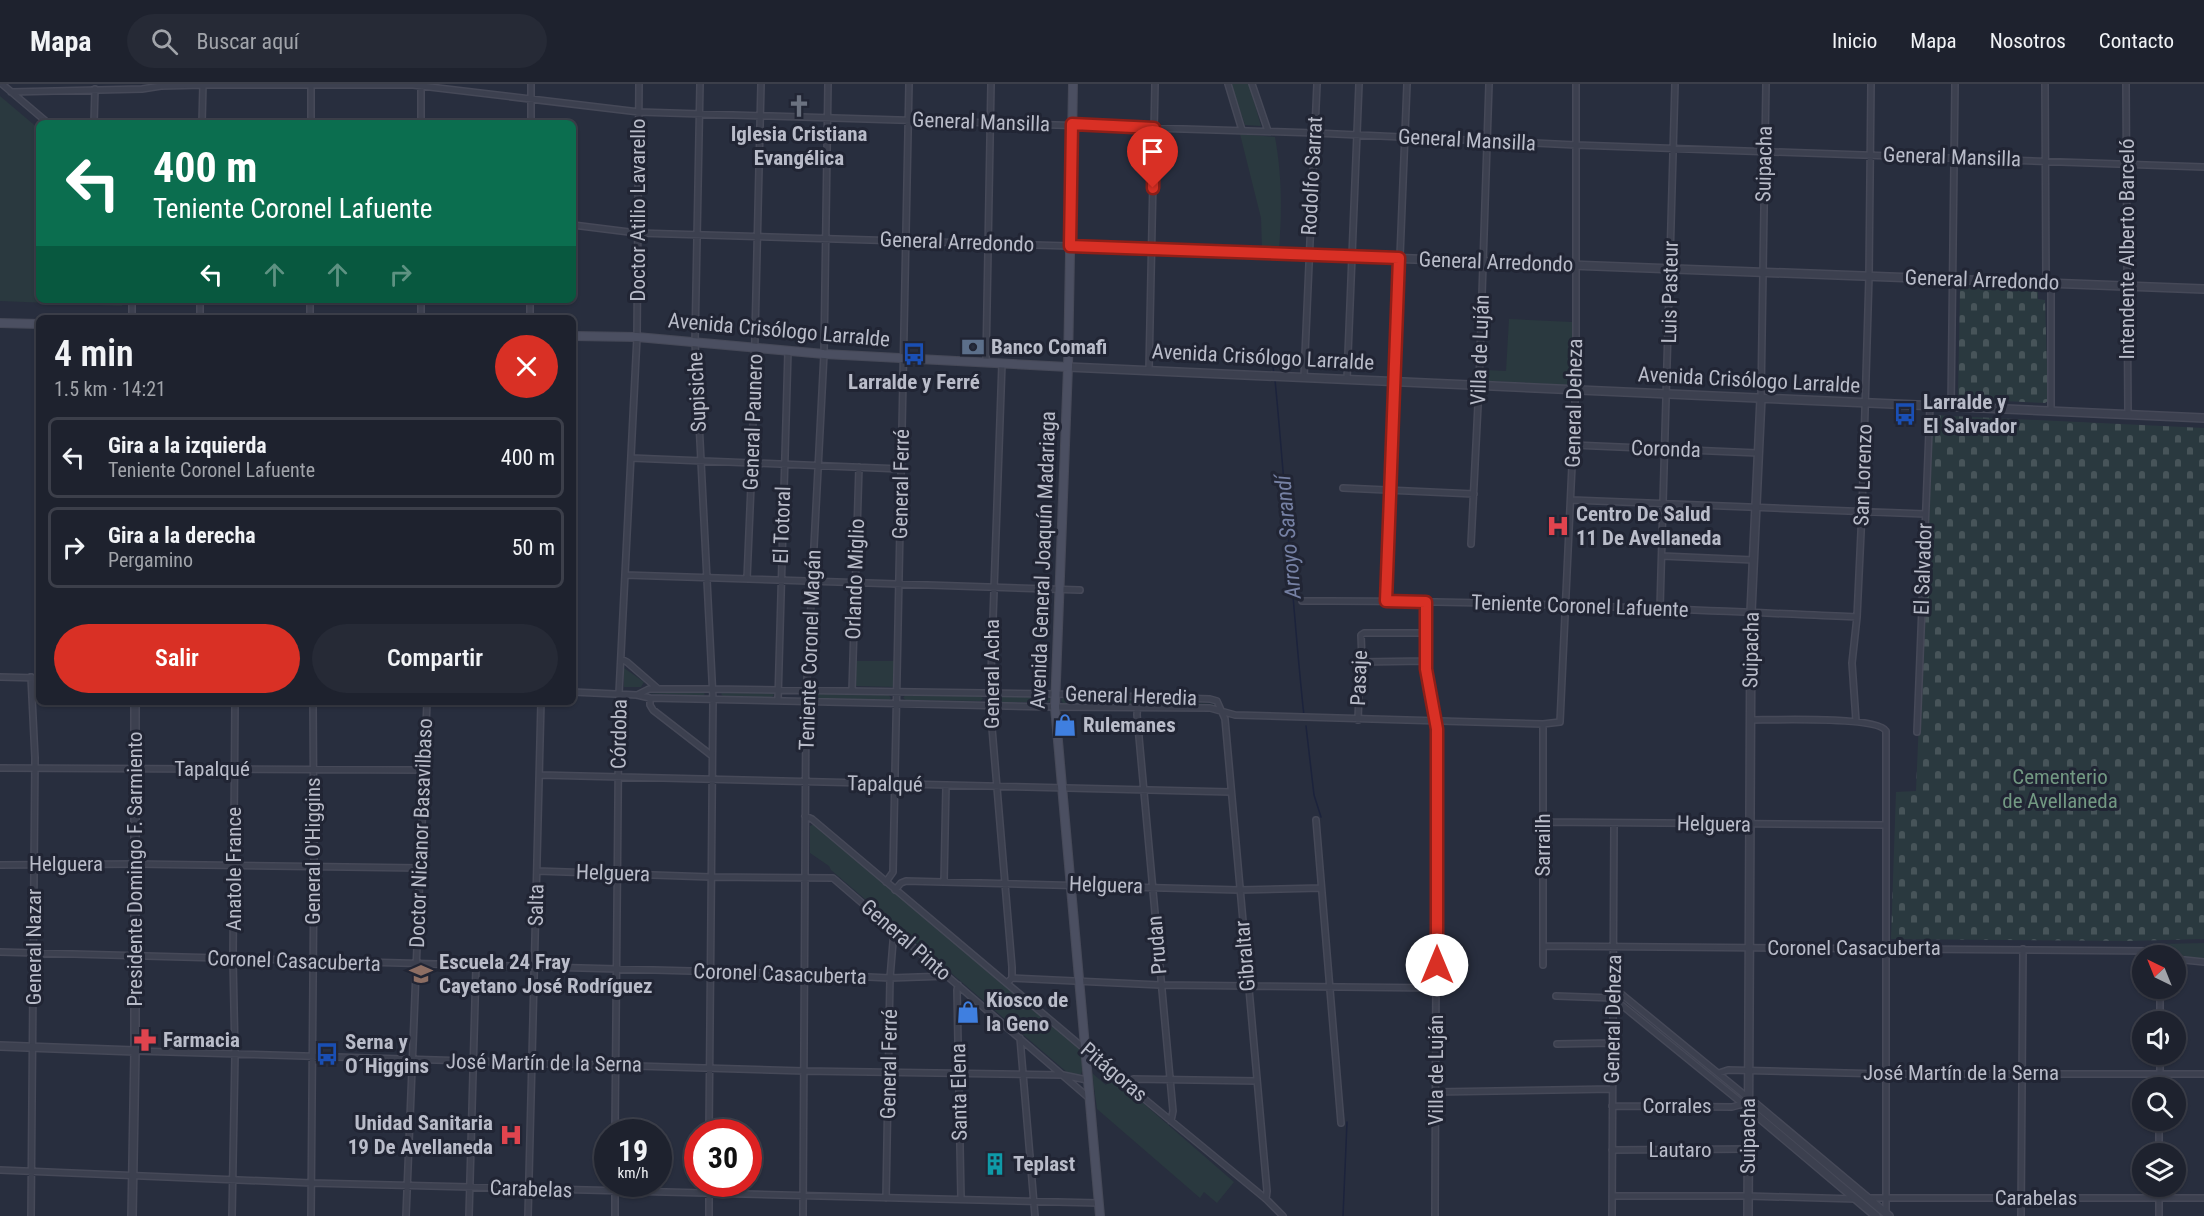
<!DOCTYPE html>
<html lang="es">
<head>
<meta charset="utf-8">
<style>
	:root { --surface:#1e222e; --page:#262a36; --text:#f1f3f6; --muted:#a1a4aa; --line:#3c3f4a; --accent:#d93025 }
	body { margin:0; font-family:"Roboto Condensed",sans-serif; background:var(--page); color:var(--text); height:100vh; display:flex; flex-direction:column; font-size:22px; white-space:nowrap }
	* { box-sizing:border-box; margin:0 }
	p { font-size:20px; color:var(--muted) }
	.icon { flex:none; width:33px; height:33px; fill:none; stroke:currentColor; stroke-width:2; stroke-linecap:round; stroke-linejoin:round }
	.map { position:relative; flex:1; overflow:hidden }
	.side { position:absolute; left:36px; top:231px; width:540px; height:390px; display:flex; flex-direction:column; background:var(--surface); border-radius:9px; box-shadow:0 2px 4px #0004,0 0 0 2px var(--line) }
	.side>* { flex:none }
	.guide { position:absolute; left:36px; top:36px; width:540px; height:183px; border-radius:9px; box-shadow:0 2px 4px #0004,0 0 0 2px var(--line); background:#0b6e4f; color:#fff; overflow:hidden }
	.needle { width:39px; rotate:317deg }
	.tools { position:absolute; left:2132px; top:861px; display:grid; gap:12px }
	.tools a { display:grid; place-items:center; width:54px; height:54px; border-radius:50%; background:var(--surface); box-shadow:0 2px 4px #0004,0 0 0 2px var(--line); font-size:30px }
	.speed { position:absolute; left:594px; top:1035px; display:flex; gap:12px; font-size:30px; font-weight:700; text-align:center }
	.speed>* { display:grid; place-content:center; width:78px; height:78px; border-radius:50%; background:var(--surface); box-shadow:0 2px 4px #0004,0 0 0 2px var(--line); line-height:1 }
	.speed small { font-size:15px; font-weight:400 }
	.speed .limit { border:9px solid #d22; background:#fff; color:#111 }
	.pin { position:absolute; display:grid; place-items:center; width:51px; height:51px; color:#fff; margin:-62px -26px; border-radius:50% 50% 50% 0; rotate:-45deg; box-shadow:0 0 6px #0007 }
	.pin .icon { rotate:45deg }
	.me { position:absolute; width:66px; margin:-33px; rotate:0deg; stroke-linejoin:round; filter:drop-shadow(0 0 4px #0008) }
	.turn { display:flex; align-items:center; gap:21px; height:126px; padding:0 18px; font-size:27px }
	.turn .icon { width:78px; height:78px; stroke-width:2.5 }
	.turn b { display:block; font-size:42px; line-height:51px }
	.lanes { display:flex; align-items:center; height:57px; padding:0 18px; background:#0003; justify-content:center; gap:30px; direction:ltr }
	.lanes .off { opacity:.35 }
	.round { display:grid; place-items:center; flex:none; width:63px; height:63px; border-radius:32px; background:var(--page) }
	.overview { display:flex; align-items:center; justify-content:space-between; height:102px; padding:0 18px }
	h1 { font-size:36px; font-weight:600; line-height:45px }
	.primary-button { display:flex; gap:12px; margin-top:auto; padding:12px 18px }
	.primary-button a { flex:1; height:69px; border-radius:36px; background:var(--accent); color:#fff; font-size:24px; font-weight:600; line-height:69px; text-align:center }
	.primary-button a+a { background:var(--page); color:var(--text) }
	ul { padding:0; list-style:none }
	li { display:flex; align-items:center; gap:18px; height:81px; margin:0 12px 9px; padding:0 6px; border:3px solid var(--line); border-radius:9px }
	li div { flex:1 }
	li b { display:block; font-size:22px }
	li em { font-style:normal }
	header { display:flex; align-items:center; gap:36px; box-sizing:border-box; height:84px; padding:0 30px; background:var(--surface); border-bottom:2px solid var(--line) }
	header strong { font-size:28px }
	nav { display:flex; gap:33px; margin-inline-start:auto; font-size:21px }
	.search { width:420px; height:54px; background:var(--page); display:flex; align-items:center; gap:15px; box-sizing:border-box; padding:0 21px; border-radius:33px; color:var(--muted); font-size:22px }
	.map>svg:first-child { display:block }
	.green { fill:#2a393f }
	.cemetery { fill:url(#cemetery-stones) }
	.lines { fill:none; stroke-linecap:round; stroke-linejoin:round }
	.stream { stroke:#1c233c; stroke-width:1.5 }
	.minor-casing { stroke:#464958; stroke-width:8 }
	.tertiary-casing { stroke:#464958; stroke-width:10 }
	.secondary-casing { stroke:#464958; stroke-width:10 }
	.minor { stroke:#3c404f; stroke-width:5 }
	.tertiary { stroke:#3c404f; stroke-width:7 }
	.secondary { stroke:#4b4f61; stroke-width:8 }
	.route-casing { stroke:#8d1f18; stroke-width:15 }
	.route { stroke:#d93025; stroke-width:10 }
	.labels { text-anchor:middle; dominant-baseline:central; stroke-width:6; stroke-linejoin:round; paint-order:stroke }
	.street-label { font-size:21px; fill:#b9bcc9; stroke:#212534 }
	.poi-label { font-size:21px; font-weight:bold; fill:#b9bcc9; stroke:#212534; text-anchor:start }
	.park-label { font-size:21px; fill:#729882; stroke:#212534 }
	.water-label { font-size:22px; font-style:italic; fill:#7681a4; stroke:#212534 }
</style>
</head>
<body>
<header>
<strong>Mapa</strong>
<div class="search"><svg class="icon" aria-label="search" viewBox="0 0 24 24"><circle cx="10" cy="10" r="6"/><path d="M15 15l6 6"/></svg>Buscar aquí</div>
<nav><a>Inicio</a><a>Mapa</a><a>Nosotros</a><a>Contacto</a></nav>
</header>
<div class="map">
<svg width="2204" height="1132" viewBox="0 0 2204 1132">
	<defs>
		<pattern id="cemetery-stones" width="16" height="16" patternUnits="userSpaceOnUse" patternTransform="scale(1.5)"><rect width="16" height="16" fill="#2a393f"/><path d="M2 7V4a2 2 0 0 1 4 0v3zM10 15v-3a2 2 0 0 1 4 0v3z" fill="#475459"/></pattern>
	</defs>
	<rect width="100%" height="100%" fill="#282e3e"/>
	<path class="green" d="M1231,0H1249L1261,42L1245,41Z
		M0,12L39,45V216H122V222L0,217Z
		M1240,50L1275,53C1282,92 1282,126 1279,166L1262,165L1261,134Z
		M1509,235L1572,238V294L1568,301L1489,297L1485,293V286L1506,287Z
		M856,577H894V603L856,602Z
		M624,584L644,598L641,603H624Z
		M702,607L705,610L703,612L647,609Z
		M723,608H771L774,611L771,614L723,612L721,610Z
		M818,609L888,610L891,614L889,616L818,614L815,611Z
		M906,610L981,612L983,615L980,617L906,616L903,614Z
		M1000,612L1049,613L1051,616L1049,618H999L996,615Z
		M1064,613L1131,616L1133,618L1131,620L1063,619L1061,616Z
		M1148,617L1213,620V621L1147,620Z
		M814,740L1080,963L1083,985L1081,990L1078,992L1069,990L831,786L829,782L810,769V742Z
		M2204,859V875L2176,872L2159,866L2160,860Z
		M1092,989L1106,1001L1113,993L1234,1098L1217,1119L1204,1108L1200,1114L1097,1025Z"/>
	<path class="cemetery" d="M1963,204L2038,207V215L2045,216L2048,317L2045,319L1960,315L1958,313L1960,206Z
		M1932,331L2204,344V855L2128,857L1891,855L1896,708L1916,707Z"/>
	<g class="lines">
		<path class="stream" d="M1272,274L1274,291
			M1275,296C1286,408 1292,520 1304,632
			M1306,642L1314,711L1321,733
			M1343,1132L1347,1038"/>
		<g class="minor-casing">
			<path id="minor" d="M2,0L48,39
				M700,0L695,258L713,615L709,1048
				M1228,0L1242,46
				M1252,0L1268,47
				M2045,0L2046,198
				M2126,0L2128,331
				M311,2V39
				M11,8L142,5L161,2L203,1H413L639,28L1315,49L1576,61L2204,83
				M94,39L95,5
				M202,39L203,0
				M421,39V0
				M531,39V0
				M573,141L637,149L1070,162
				M132,216V234
				M421,216V234
				M200,234V216
				M310,234V216
				M530,234V216
				M986,278L991,0
				M1002,279L990,620L1012,883V894L1007,899
				M1149,286L1155,0
				M1304,293L1317,0
				M1347,295L1359,0
				M1761,314L1766,0
				M1951,323L1955,0
				M2051,327V198
				M1573,361L1758,369
				M631,374L901,385
				M1343,404L1474,410
				M1572,416L1925,430
				M1471,460L1479,301L1489,0
				M1662,472L1754,476
				M625,491L1080,506
				M747,495L752,378L761,0
				M1302,517C1487,516 1672,525 1857,533
				M1386,517L1407,0
				M1427,517L1426,585L1437,645L1435,1132
				M1660,524L1675,0
				M621,575L627,578L657,604
				M1361,578L1425,577
				M0,593L39,594
				M31,593L35,674L31,1132
				M852,607L859,383
				M573,608L637,611L650,614L1055,623L1210,624L1235,631L1543,640L1560,638L1576,296V0
				M637,611L649,605H712L1055,610L1210,615L1217,617L1225,635L1267,1107L1266,1115
				M1138,613L1137,631L1173,1027L1171,1037
				M650,614V621L653,626L711,671
				M778,616L788,267
				M1358,636L1359,609L1363,604L1361,551L1364,549H1425
				M1750,636C1772,636 1877,632 1886,647V1129
				M1856,637L1852,579L1857,533L1862,427L1869,192L1871,0
				M1543,640V881
				M1917,648L1930,322
				M0,684L424,686
				M540,691L1231,708
				M805,732L812,735L1125,999L1266,1115L1283,1132
				M1316,736L1341,1039
				M1543,738L1885,741
				M0,781L135,780L420,784
				M537,787L711,793L833,794L1089,1014
				M886,798L893,788L909,0
				M944,798L946,701
				M895,806L901,799L906,797L1239,806L1321,804
				M1543,862L2150,867L2163,872
				M0,868L805,890L890,894L947,892
				M2175,875L2204,878
				M1012,894L1160,901L1437,904
				M958,901L957,906L961,1115
				M1614,904L1747,1013
				M1556,912L1613,914L1748,1024
				M2160,938V904
				M1020,954L1035,1132
				M1557,960L1612,959
				M135,967L804,987L1063,991L1087,996
				M1719,989L1728,986L1884,990H2204
				M1125,999L1133,995L1257,997
				M2160,1004V970
				M1436,1008L1612,1005
				M1612,1022L1732,1023L1743,1020
				M615,1048L619,609L637,253L639,0
				M1612,1066L1747,1065
				M2159,1070V1036
				M0,1086L311,1099L1099,1119
				M1612,1112H1748L1856,1115
				M886,1114L890,894L894,846
				M1868,1114H2204
				M232,1132L235,971L233,875L235,618
				M311,1132L314,782L313,618
				M406,1132L427,618
				M469,1132L476,882
				M528,1132L541,618
				M615,1132V1100
				M709,1132V1100
				M803,1132L806,616L824,270L828,0
				M1612,1132L1614,739
				M2021,1132L2023,865
				M2159,1132V1102"/>
		</g>
		<g class="tertiary-casing">
			<path id="tertiary" d="M1070,162L2204,205
				M1068,283L2204,334
				M0,962L135,967
				M1747,1013L1889,1132
				M1748,1024L1876,1132
				M132,1132L135,967V618
				M1748,1132L1751,528L1761,314"/>
		</g>
		<g class="secondary-casing">
			<path id="secondary" d="M1073,0L1068,283L1055,623L1100,1132
				M0,239L39,240
				M573,252L637,253L824,270L1068,283"/>
		</g>
		<use href="#minor" class="minor"/>
		<use href="#tertiary" class="tertiary"/>
		<use href="#secondary" class="secondary"/>
	</g>
	<g class="lines">
		<g class="route-casing">
			<path id="route" d="M1153,104L1154,44L1072,40L1070,162L1399,174L1386,517L1426,518V585L1437,645V881"/>
		</g>
		<use href="#route" class="route"/>
	</g>
	<defs>
		<g id="church-bare" transform="scale(1.8)"><path d="M-1.2-6h2.4v3.5h3.3v2.4h-3.3V6h-2.4V-.1h-3.3v-2.4h3.3Z" fill="#6b7280" stroke="#212534" stroke-width="2.5" paint-order="stroke"/></g>
		<g id="bank-bare" transform="scale(1.8)"><path d="M-6-4H6V4H-6ZM0-2.3a2.3 2.3 0 1 0 0 4.6a2.3 2.3 0 1 0 0-4.6Z" fill="#5c6f8a" stroke="#212534" stroke-width="2.5" paint-order="stroke"/></g>
		<g id="bus-bare" transform="scale(1.8)"><path d="M-5-6H5V4H4V6H2V4H-2V6H-4V4H-5ZM-3.5-4V0h7V-4ZM-3.5 1.2v1.5H-2V1.2ZM2 1.2v1.5H3.5V1.2Z" fill="#1a4fb4" stroke="#212534" stroke-width="2.5" paint-order="stroke"/></g>
		<g id="hospital-bare" transform="scale(1.8)"><path d="M-5-5h3v3.5h4V-5h3V5h-3V1.5h-4V5h-3Z" fill="#e0444e" stroke="#212534" stroke-width="2.5" paint-order="stroke"/></g>
		<g id="shop-bare" transform="scale(1.8)"><path d="M-5-2.5h2.3a2.7 3.5 0 0 1 5.4 0H5L5.5 6h-11ZM-1.5-2.5h3a1.5 2.3 0 0 0-3 0Z" fill="#3f7fe0" stroke="#212534" stroke-width="2.5" paint-order="stroke"/></g>
		<g id="school-bare" transform="scale(1.8)"><path d="M0-5L7-2L0 1L-7-2ZM-4 1L0 2.5L4 1V4Q0 6-4 4Z" fill="#8d6e63" stroke="#212534" stroke-width="2.5" paint-order="stroke"/></g>
		<g id="pharmacy-bare" transform="scale(1.8)"><path d="M-2-6h4v4h4v4h-4v4h-4v-4h-4v-4h4Z" fill="#e0444e" stroke="#212534" stroke-width="2.5" paint-order="stroke"/></g>
		<g id="building-bare" transform="scale(1.8)"><path d="M-4-6H4V6H1V3H-1V6H-4ZM-2.5-4.3h1.7v1.8h-1.7ZM.8-4.3h1.7v1.8H.8ZM-2.5-1h1.7V.8h-1.7ZM.8-1h1.7V.8H.8Z" fill="#0f9aa8" stroke="#212534" stroke-width="2.5" paint-order="stroke"/></g>
	</defs>
	<g fill-rule="evenodd">
		<use href="#church-bare" x="799" y="22"/>
		<use href="#bank-bare" x="973" y="263"/>
		<use href="#bus-bare" x="914" y="270"/>
		<use href="#bus-bare" x="1905" y="330"/>
		<use href="#hospital-bare" x="1558" y="442"/>
		<use href="#shop-bare" x="1065" y="641"/>
		<use href="#school-bare" x="421" y="890"/>
		<use href="#shop-bare" x="968" y="928"/>
		<use href="#pharmacy-bare" x="145" y="956"/>
		<use href="#bus-bare" x="327" y="970"/>
		<use href="#hospital-bare" x="511" y="1051"/>
		<use href="#building-bare" x="995" y="1080"/>
	</g>
	<g class="labels">
		<g class="street-label">
			<text transform="translate(981 38) rotate(2)">General Mansilla</text>
			<text transform="translate(1467 56) rotate(3)">General Mansilla</text>
			<text transform="translate(1952 73) rotate(2)">General Mansilla</text>
			<text transform="translate(1764 80) rotate(-89)">Suipacha</text>
			<text transform="translate(1312 92) rotate(-87)">Rodolfo Sarrat</text>
			<text transform="translate(638 126) rotate(-90)">Doctor Atilio Lavarello</text>
			<text transform="translate(957 158) rotate(2)">General Arredondo</text>
			<text transform="translate(2127 165) rotate(-90)">Intendente Alberto Barceló</text>
			<text transform="translate(1496 178) rotate(2)">General Arredondo</text>
			<text transform="translate(1982 196) rotate(2)">General Arredondo</text>
			<text transform="translate(1670 208) rotate(-89)">Luis Pasteur</text>
			<text transform="translate(779 246) rotate(5)">Avenida Crisólogo Larralde</text>
			<text transform="translate(1480 266) rotate(-88)">Villa de Luján</text>
			<text transform="translate(1263 273) rotate(3)">Avenida Crisólogo Larralde</text>
			<text transform="translate(1749 296) rotate(3)">Avenida Crisólogo Larralde</text>
			<text transform="translate(697 308) rotate(-93)">Supisiche</text>
			<text transform="translate(1574 319) rotate(-89)">General Deheza</text>
			<text transform="translate(753 338) rotate(-88)">General Paunero</text>
			<text transform="translate(1666 365) rotate(2)">Coronda</text>
			<text transform="translate(1863 391) rotate(-88)">San Lorenzo</text>
			<text transform="translate(901 400) rotate(-89)">General Ferré</text>
			<text transform="translate(782 441) rotate(-88)">El Totoral</text>
			<text transform="translate(1043 476) rotate(-88)">Avenida General Joaquín Madariaga</text>
			<text transform="translate(1923 485) rotate(-88)">El Salvador</text>
			<text transform="translate(855 495) rotate(-88)">Orlando Miglio</text>
			<text transform="translate(1580 522) rotate(2)">Teniente Coronel Lafuente</text>
			<text transform="translate(810 566) rotate(-88)">Teniente Coronel Magán</text>
			<text transform="translate(1751 566) rotate(-89)">Suipacha</text>
			<text transform="translate(992 590) rotate(-90)">General Acha</text>
			<text transform="translate(1359 594) rotate(-88)">Pasaje</text>
			<text transform="translate(1131 612) rotate(2)">General Heredia</text>
			<text transform="translate(619 650) rotate(-89)">Córdoba</text>
			<text x="212" y="685">Tapalqué</text>
			<text transform="translate(885 700) rotate(1)">Tapalqué</text>
			<text transform="translate(1714 740) rotate(1)">Helguera</text>
			<text transform="translate(421 749) rotate(-88)">Doctor Nicanor Basavilbaso</text>
			<text transform="translate(1543 761) rotate(-90)">Sarrailh</text>
			<text transform="translate(313 767) rotate(-90)">General O'Higgins</text>
			<text x="66" y="780">Helguera</text>
			<text transform="translate(135 785) rotate(-90)">Presidente Domingo F. Sarmiento</text>
			<text transform="translate(234 785) rotate(-90)">Anatole France</text>
			<text transform="translate(613 789) rotate(2)">Helguera</text>
			<text transform="translate(1106 801) rotate(2)">Helguera</text>
			<text transform="translate(536 821) rotate(-89)">Salta</text>
			<text transform="translate(906 856) rotate(41)">General Pinto</text>
			<text transform="translate(1157 861) rotate(-95)">Prudan</text>
			<text transform="translate(34 863) rotate(-90)">General Nazar</text>
			<text x="1854" y="864">Coronel Casacuberta</text>
			<text transform="translate(1245 872) rotate(-95)">Gibraltar</text>
			<text transform="translate(294 877) rotate(2)">Coronel Casacuberta</text>
			<text transform="translate(780 890) rotate(2)">Coronel Casacuberta</text>
			<text transform="translate(1613 935) rotate(-89)">General Deheza</text>
			<text transform="translate(544 979) rotate(1)">José Martín de la Serna</text>
			<text transform="translate(889 980) rotate(-89)">General Ferré</text>
			<text transform="translate(1436 986) rotate(-90)">Villa de Luján</text>
			<text transform="translate(1114 988) rotate(40)">Pitágoras</text>
			<text x="1961" y="989">José Martín de la Serna</text>
			<text transform="translate(959 1008) rotate(-91)">Santa Elena</text>
			<text x="1677" y="1022">Corrales</text>
			<text transform="translate(1748 1052) rotate(-90)">Suipacha</text>
			<text x="1680" y="1066">Lautaro</text>
			<text transform="translate(531 1105) rotate(2)">Carabelas</text>
			<text x="2036" y="1114">Carabelas</text>
		</g>
		<g class="poi-label">
			<text x="799" y="50" text-anchor="middle">Iglesia Cristiana<tspan x="799" dy="24">Evangélica</tspan></text>
			<text x="991" y="263">Banco Comafi</text>
			<text x="914" y="298" text-anchor="middle">Larralde y Ferré</text>
			<text x="1923" y="318">Larralde y<tspan x="1923" dy="24">El Salvador</tspan></text>
			<text x="1576" y="430">Centro De Salud<tspan x="1576" dy="24">11 De Avellaneda</tspan></text>
			<text x="1083" y="641">Rulemanes</text>
			<text x="439" y="878">Escuela 24 Fray<tspan x="439" dy="24">Cayetano José Rodríguez</tspan></text>
			<text x="986" y="916">Kiosco de<tspan x="986" dy="24">la Geno</tspan></text>
			<text x="163" y="956">Farmacia</text>
			<text x="345" y="958">Serna y<tspan x="345" dy="24">O´Higgins</tspan></text>
			<text x="493" y="1039" text-anchor="end">Unidad Sanitaria<tspan x="493" dy="24">19 De Avellaneda</tspan></text>
			<text x="1013" y="1080">Teplast</text>
		</g>
		<g class="park-label">
			<text x="2060" y="693">Cementerio<tspan x="2060" dy="24">de Avellaneda</tspan></text>
		</g>
		<g class="water-label">
			<text transform="translate(1288 453) rotate(-95)">Arroyo Sarandí</text>
		</g>
	</g>
</svg>
<div class="tools">
<a><svg class="needle" viewBox="-14 -14 28 28"><path d="M0-13l5 13h-10z" fill="#e53935"/><path d="M0 13l5-13h-10z" fill="#a1a4aa"/></svg></a>
<a><svg class="icon" aria-label="sound" viewBox="0 0 24 24"><path d="M4 9h4l5-4v14l-5-4H4zM17 9q2 3 0 6"/></svg></a>
<a><svg class="icon" aria-label="search" viewBox="0 0 24 24"><circle cx="10" cy="10" r="6"/><path d="M15 15l6 6"/></svg></a>
<a><svg class="icon" aria-label="layers" viewBox="0 0 24 24"><path d="M12 4l9 5-9 5-9-5zM3 14l9 5 9-5"/></svg></a>
</div>
<div class="speed"><div>19<small>km/h</small></div><div class="limit">30</div></div>
<div class="pin" style="left:1153px;top:104px;background:#d93025"><svg class="icon" aria-label="arrive" viewBox="0 0 24 24"><path d="M6 21V4h12l-3 4 3 4H6"/></svg></div>
<svg class="me" style="left:1437px;top:881px" viewBox="-20 -20 40 40"><circle r="19" fill="#fff"/><path d="M0-13L10 11 0 6-10 11z" fill="#d93025"/></svg>
<div class="guide">
<div class="turn"><svg class="icon" aria-label="left" viewBox="0 0 24 24"><path d="M17 20v-9H6M10 6l-5 5 5 5"/></svg><div><b>400 m</b>Teniente Coronel Lafuente</div></div>
<div class="lanes"><svg class="icon" aria-label="left" viewBox="0 0 24 24"><path d="M17 20v-9H6M10 6l-5 5 5 5"/></svg><svg class="icon off" aria-label="ahead" viewBox="0 0 24 24"><path d="M12 20V5M6 11l6-6 6 6"/></svg><svg class="icon off" aria-label="ahead" viewBox="0 0 24 24"><path d="M12 20V5M6 11l6-6 6 6"/></svg><svg class="icon off" aria-label="right" viewBox="0 0 24 24"><path d="M7 20v-9h11M14 6l5 5-5 5"/></svg></div>
</div>
<section class="side">
<div class="overview"><div><h1>4 min</h1><p>1.5 km · 14:21</p></div><a class="round" style="background:#d93025;color:#fff"><svg class="icon" aria-label="close" viewBox="0 0 24 24"><path d="M6 6l12 12M18 6L6 18"/></svg></a></div>
<ul>
<li><svg class="icon" aria-label="left" viewBox="0 0 24 24"><path d="M17 20v-9H6M10 6l-5 5 5 5"/></svg><div><b>Gira a la izquierda</b><p>Teniente Coronel Lafuente</p></div><em>400 m</em></li>
<li><svg class="icon" aria-label="right" viewBox="0 0 24 24"><path d="M7 20v-9h11M14 6l5 5-5 5"/></svg><div><b>Gira a la derecha</b><p>Pergamino</p></div><em>50 m</em></li>
</ul>
<div class="primary-button"><a>Salir</a><a>Compartir</a></div>
</section>
</div>
</body>
</html>
